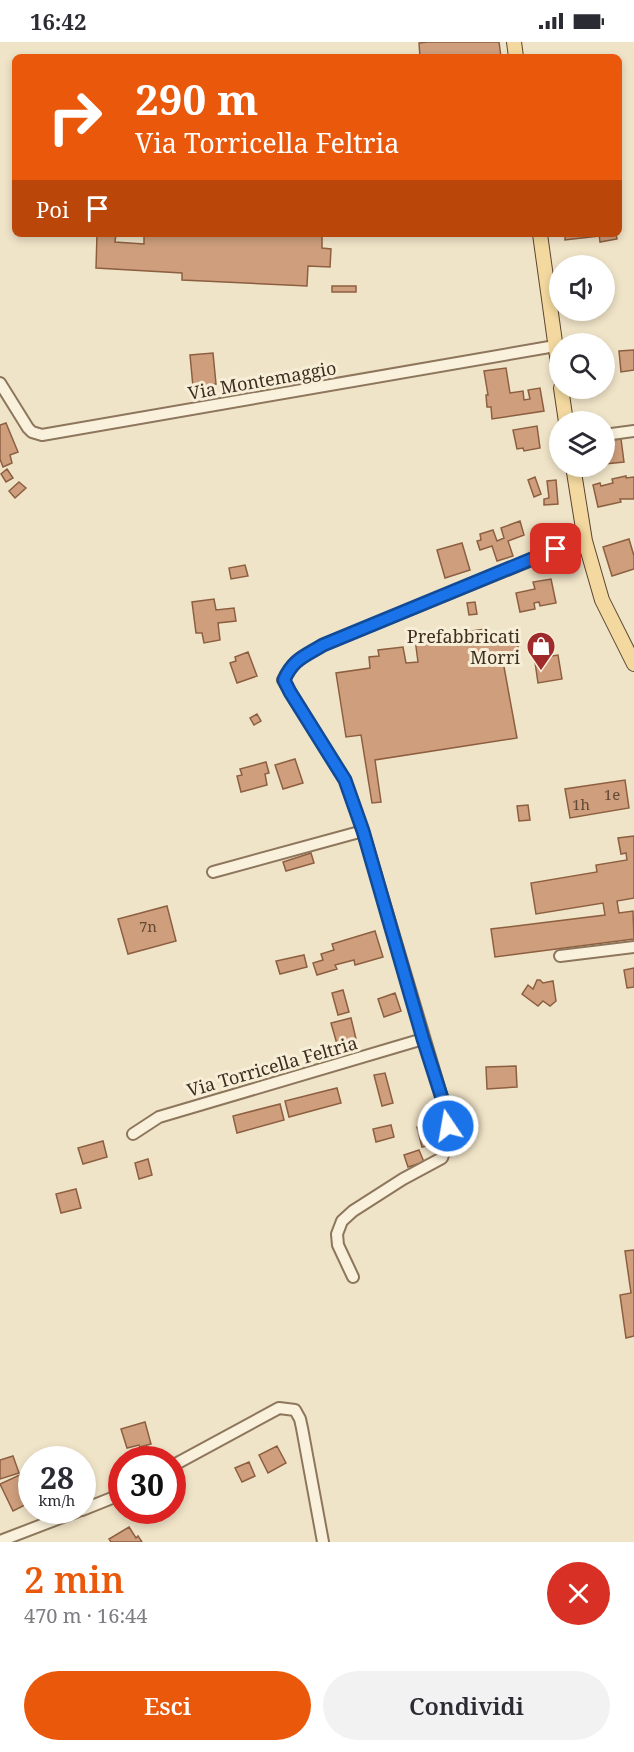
<!DOCTYPE html>
<html lang="it">
<head>
<meta charset="utf-8">
<style>
	:root { --surface:#fff; --page:#f2f2f3; --text:#2b2b33; --muted:#7c7c81; --accent:#ea580c }
	body { margin:0; font-family:"Noto Serif",serif; background:var(--page); color:var(--text); height:100vh; display:flex; flex-direction:column; font-size:22px; white-space:nowrap }
	* { box-sizing:border-box; margin:0 }
	p { font-size:20px; color:var(--muted) }
	.icon { flex:none; width:33px; height:33px; fill:none; stroke:currentColor; stroke-width:2; stroke-linecap:round; stroke-linejoin:round }
	.map { position:relative; height:1500px; overflow:hidden }
	.drawer { display:flex; flex-direction:column; background:var(--surface); flex:1 }
	.drawer>* { flex:none }
	.hud { position:absolute; left:12px; top:12px; width:610px; height:183px; border-radius:9px; box-shadow:0 3px 9px #0003; background:#ea580c; color:#fff; overflow:hidden }
	.buttons { position:absolute; left:549px; top:213px; display:grid; gap:12px }
	.buttons a { display:grid; place-items:center; width:66px; height:66px; border-radius:50%; background:var(--surface); box-shadow:0 3px 9px #0003; font-size:30px }
	.speed { position:absolute; left:18px; top:1404px; display:flex; gap:12px; font-size:30px; font-weight:700; text-align:center }
	.speed>* { display:grid; place-content:center; width:78px; height:78px; border-radius:50%; background:var(--surface); box-shadow:0 3px 9px #0003; line-height:1 }
	.speed small { font-size:15px; font-weight:400 }
	.speed .limit { border:9px solid #d22; background:#fff; color:#111 }
	.pin { position:absolute; display:grid; place-items:center; width:51px; height:51px; color:#fff; margin:-26px; border-radius:12px; box-shadow:0 3px 9px #0006 }
	.me { position:absolute; width:66px; margin:-33px; rotate:348deg; stroke-linejoin:round; filter:drop-shadow(0 0 4px #0008) }
	.turn { display:flex; align-items:center; gap:21px; height:126px; padding:0 24px; font-size:27px }
	.turn .icon { width:78px; height:78px; stroke-width:2.5 }
	.turn b { display:block; font-size:42px; line-height:51px }
	.then { display:flex; align-items:center; height:57px; padding:0 24px; background:#0003; gap:12px; font-size:22px }
	.round { display:grid; place-items:center; flex:none; width:63px; height:63px; border-radius:32px; background:var(--page) }
	.head { display:flex; align-items:center; justify-content:space-between; height:102px; padding:0 24px }
	h1 { font-size:36px; font-weight:600; line-height:45px; color:var(--accent) }
	.cta { display:flex; gap:12px; margin-top:auto; padding:12px 24px }
	.cta a { flex:1; height:69px; border-radius:36px; background:var(--accent); color:#fff; font-size:24px; font-weight:600; line-height:69px; text-align:center }
	.cta a+a { background:var(--page); color:var(--text) }
	.status { display:flex; justify-content:space-between; align-items:center; height:42px; padding:0 30px; background:var(--surface); direction:ltr }
	.status svg { height:16px; fill:currentColor }
	.map>svg:first-child { display:block }
	.building { fill:#cf9f7d; stroke:#8d5f41; stroke-width:1.5 }
	.lines { fill:none; stroke-linecap:round; stroke-linejoin:round }
	.minor-casing { stroke:#8d765c; stroke-width:14 }
	.major-casing { stroke:#5b4430; stroke-width:16 }
	.minor { stroke:#faf1dc; stroke-width:10 }
	.major { stroke:#f3d9a0; stroke-width:14 }
	.route-casing { stroke:#114b97; stroke-width:15 }
	.route { stroke:#1a73e8; stroke-width:10 }
	.labels { text-anchor:middle; dominant-baseline:central; stroke-width:6; stroke-linejoin:round; paint-order:stroke }
	.number-label { font-size:15px; fill:#624a37 }
	.street-label { font-size:18px; fill:#3d2e20; stroke:#f7eed8 }
	.poi-label { font-size:18px; fill:#3d2e20; stroke:#f7eed8; text-anchor:end }
</style>
</head>
<body>
<div class="status"><b>16:42</b><svg viewBox="0 0 49 12"><path d="M0 12V9h3v3zM5 12V6h3v6zM10 12V3h3v9zM15 12V0h3v12zM26 1h20v11H26zM47 4h2v5h-2z"/></svg></div>
<div class="map">
<svg width="634" height="1500" viewBox="0 0 634 1500">
	<rect width="100%" height="100%" fill="#f0e4c8"/>
	<path class="building" d="M428,0H499L501,15H420L419,1Z
		M97,192H116L115,200L144,202V192H322V206L331,207L330,225L308,224L307,244L182,238V231L96,226Z
		M565,192H599V194L565,198Z
		M616,192L617,197L600,200L599,192Z
		M332,244H356V250H332Z
		M634,308V328L621,330L619,309Z
		M213,311L216,342L193,345L190,313Z
		M506,326L510,351L523,349L524,358L530,357L528,348L540,346L544,369L492,377L491,365H487L486,353H488L484,329Z
		M6,381L18,410L10,413L12,421L3,425L0,417V383Z
		M537,384L540,406L524,409L523,406L517,407L513,388Z
		M621,397L624,420L605,422L604,399Z
		M7,427L13,436L6,440L1,432Z
		M626,434V436L634,435V457H620L621,460L598,465L593,443L600,441L601,444L613,441L612,437Z
		M535,435L541,452L534,455L528,438Z
		M556,438L558,462L544,463V457L549,456L547,439Z
		M19,440L26,446L15,456L9,449Z
		M520,479L524,493L508,499L513,514L497,519L492,504L480,508L477,499L481,498L480,492L493,488L497,499L504,496L501,486Z
		M629,497L634,514V527L612,534L603,505Z
		M462,501L470,528L445,536L437,508Z
		M245,523L248,534L231,537L229,526Z
		M551,537L556,561L540,564L539,560L534,561L535,567L520,570L516,551L535,547L533,540Z
		M214,557L216,568L234,566L236,579L218,581L220,598L204,601L202,591H196L192,560Z
		M475,560L477,572L469,573L467,561Z
		M485,587L486,595L516,591L519,612L502,614L517,696L375,718L381,760L372,761L361,693L346,695L336,631L370,626L369,615L379,614L378,608L403,605L406,621L418,620L415,597Z
		M248,610L257,634L237,641L230,621L236,619L235,615Z
		M558,613L562,637L538,641L535,620L546,619L545,615Z
		M257,672L261,679L254,683L250,676Z
		M295,717L303,741L283,747L275,723Z
		M266,720L269,731L265,732L267,743L241,750L237,734L242,733L240,727Z
		M625,738L629,766L570,776L565,747Z
		M528,763L530,778L519,779L517,764Z
		M634,794V856L617,859L619,871L633,869L634,897L495,915L491,887L605,873L603,861L536,872L531,841L597,830L596,823L627,818L626,811L621,812L618,796Z
		M311,811L314,821L286,829L283,820Z
		M167,864L176,899L128,912L118,877Z
		M375,889L383,915L355,923L354,918L335,923L337,927L317,933L313,921L323,918L321,912L334,908L332,902Z
		M304,913L307,925L280,932L276,919Z
		M634,926V945L627,946L624,928Z
		M537,938H540L543,941L553,939L556,959L550,964L543,959L538,964L522,952L528,943L533,947Z
		M343,948L349,970L338,973L332,951Z
		M395,951L401,969L384,975L378,957Z
		M351,976L356,997L337,1002L331,981Z
		M516,1024L517,1045L487,1047L486,1025Z
		M385,1031L393,1061L382,1064L374,1033Z
		M337,1046L341,1061L289,1075L285,1059Z
		M280,1062L284,1078L237,1091L233,1074Z
		M435,1081L437,1090H441L443,1100L422,1105L417,1085Z
		M391,1083L394,1095L376,1100L373,1087Z
		M103,1099L107,1115L83,1122L78,1106Z
		M419,1108L424,1120L408,1125L404,1113Z
		M148,1117L152,1133L139,1137L135,1121Z
		M76,1147L81,1166L61,1171L56,1152Z
		M634,1208V1294L626,1296L620,1253L631,1251L625,1209Z
		M145,1380L151,1402L140,1405L139,1403L127,1406L121,1387Z
		M277,1404L286,1421L268,1431L259,1413Z
		M13,1414L19,1431L0,1437V1418Z
		M249,1420L255,1434L242,1440L235,1426Z
		M24,1431L30,1443L25,1445L31,1460L13,1469L0,1442Z
		M129,1485L136,1496L138,1494L142,1500H111L109,1497Z"/>
	<g class="lines">
		<g class="minor-casing">
			<path id="minor" d="M0,341L28,386L32,390L42,393L555,304
				M604,393L634,389
				M213,830L363,789
				M560,914L634,905
				M133,1092L159,1075L423,997
				M353,1235L338,1203L337,1192L342,1179L353,1169L403,1137L442,1116L449,1096L447,1072L363,789L345,738L290,650L283,638C293,617 305,614 323,603L556,508L585,499
				M172,1424L279,1366L295,1368L300,1377L302,1386L323,1500
				M82,1468L122,1452
				M0,1499L81,1468"/>
		</g>
		<g class="major-casing">
			<path id="major" d="M514,0L516,15
				M540,192L560,336
				M561,346L566,380
				M573,424L585,499L602,558L634,622"/>
		</g>
		<use href="#minor" class="minor"/>
		<use href="#major" class="major"/>
	</g>
	<g class="lines">
		<g class="route-casing">
			<path id="route" d="M448,1084L447,1072L423,997L363,789L345,738L290,650L284,638C293,617 305,614 323,603L556,507"/>
		</g>
		<use href="#route" class="route"/>
	</g>
	<defs>
		<g id="shop-pin" transform="scale(1.5)"><path d="M0 17L-7.5 6A9.5 9.5 0 1 1 7.5 6Z" fill="#9e2a2b" stroke="#f7eed8"/><path d="M-5-2.5h2.3a2.7 3.5 0 0 1 5.4 0H5L5.5 6h-11ZM-1.5-2.5h3a1.5 2.3 0 0 0-3 0Z" fill="#fff"/></g>
	</defs>
	<g fill-rule="evenodd">
		<use href="#shop-pin" x="541" y="604"/>
	</g>
	<g class="labels">
		<g class="number-label">
			<text x="612" y="752">1e</text>
			<text x="581" y="762">1h</text>
			<text x="148" y="884">7n</text>
		</g>
		<g class="street-label">
			<text transform="translate(262 338) rotate(-10)">Via Montemaggio</text>
			<text transform="translate(272 1024) rotate(-16)">Via Torricella Feltria</text>
		</g>
		<g class="poi-label">
			<text x="520" y="594">Prefabbricati<tspan x="520" dy="21">Morri</tspan></text>
		</g>
	</g>
</svg>
<div class="buttons">
<a><svg class="icon" aria-label="sound" viewBox="0 0 24 24"><path d="M4 9h4l5-4v14l-5-4H4zM17 9q2 3 0 6"/></svg></a>
<a><svg class="icon" aria-label="search" viewBox="0 0 24 24"><circle cx="10" cy="10" r="6"/><path d="M15 15l6 6"/></svg></a>
<a><svg class="icon" aria-label="layers" viewBox="0 0 24 24"><path d="M12 4l9 5-9 5-9-5zM3 14l9 5 9-5"/></svg></a>
</div>
<div class="speed"><div>28<small>km/h</small></div><div class="limit">30</div></div>
<div class="pin" style="left:556px;top:507px;background:#d93025"><svg class="icon" aria-label="arrive" viewBox="0 0 24 24"><path d="M6 21V4h12l-3 4 3 4H6"/></svg></div>
<svg class="me" style="left:448px;top:1084px" viewBox="-20 -20 40 40"><circle r="17" fill="#1a73e8" stroke="#fff" stroke-width="3"/><path d="M0-11L8 9 0 5-8 9z" fill="#fff"/></svg>
<div class="hud">
<div class="turn"><svg class="icon" aria-label="right" viewBox="0 0 24 24"><path d="M7 20v-9h11M14 6l5 5-5 5"/></svg><div><b>290 m</b>Via Torricella Feltria</div></div>
<div class="then">Poi<svg class="icon" aria-label="arrive" viewBox="0 0 24 24"><path d="M6 21V4h12l-3 4 3 4H6"/></svg></div>
</div>
</div>
<section class="drawer">
<div class="head"><div><h1>2 min</h1><p>470 m · 16:44</p></div><a class="round" style="background:#d93025;color:#fff"><svg class="icon" aria-label="close" viewBox="0 0 24 24"><path d="M6 6l12 12M18 6L6 18"/></svg></a></div>
<div class="cta"><a>Esci</a><a>Condividi</a></div>
</section>
</body>
</html>
